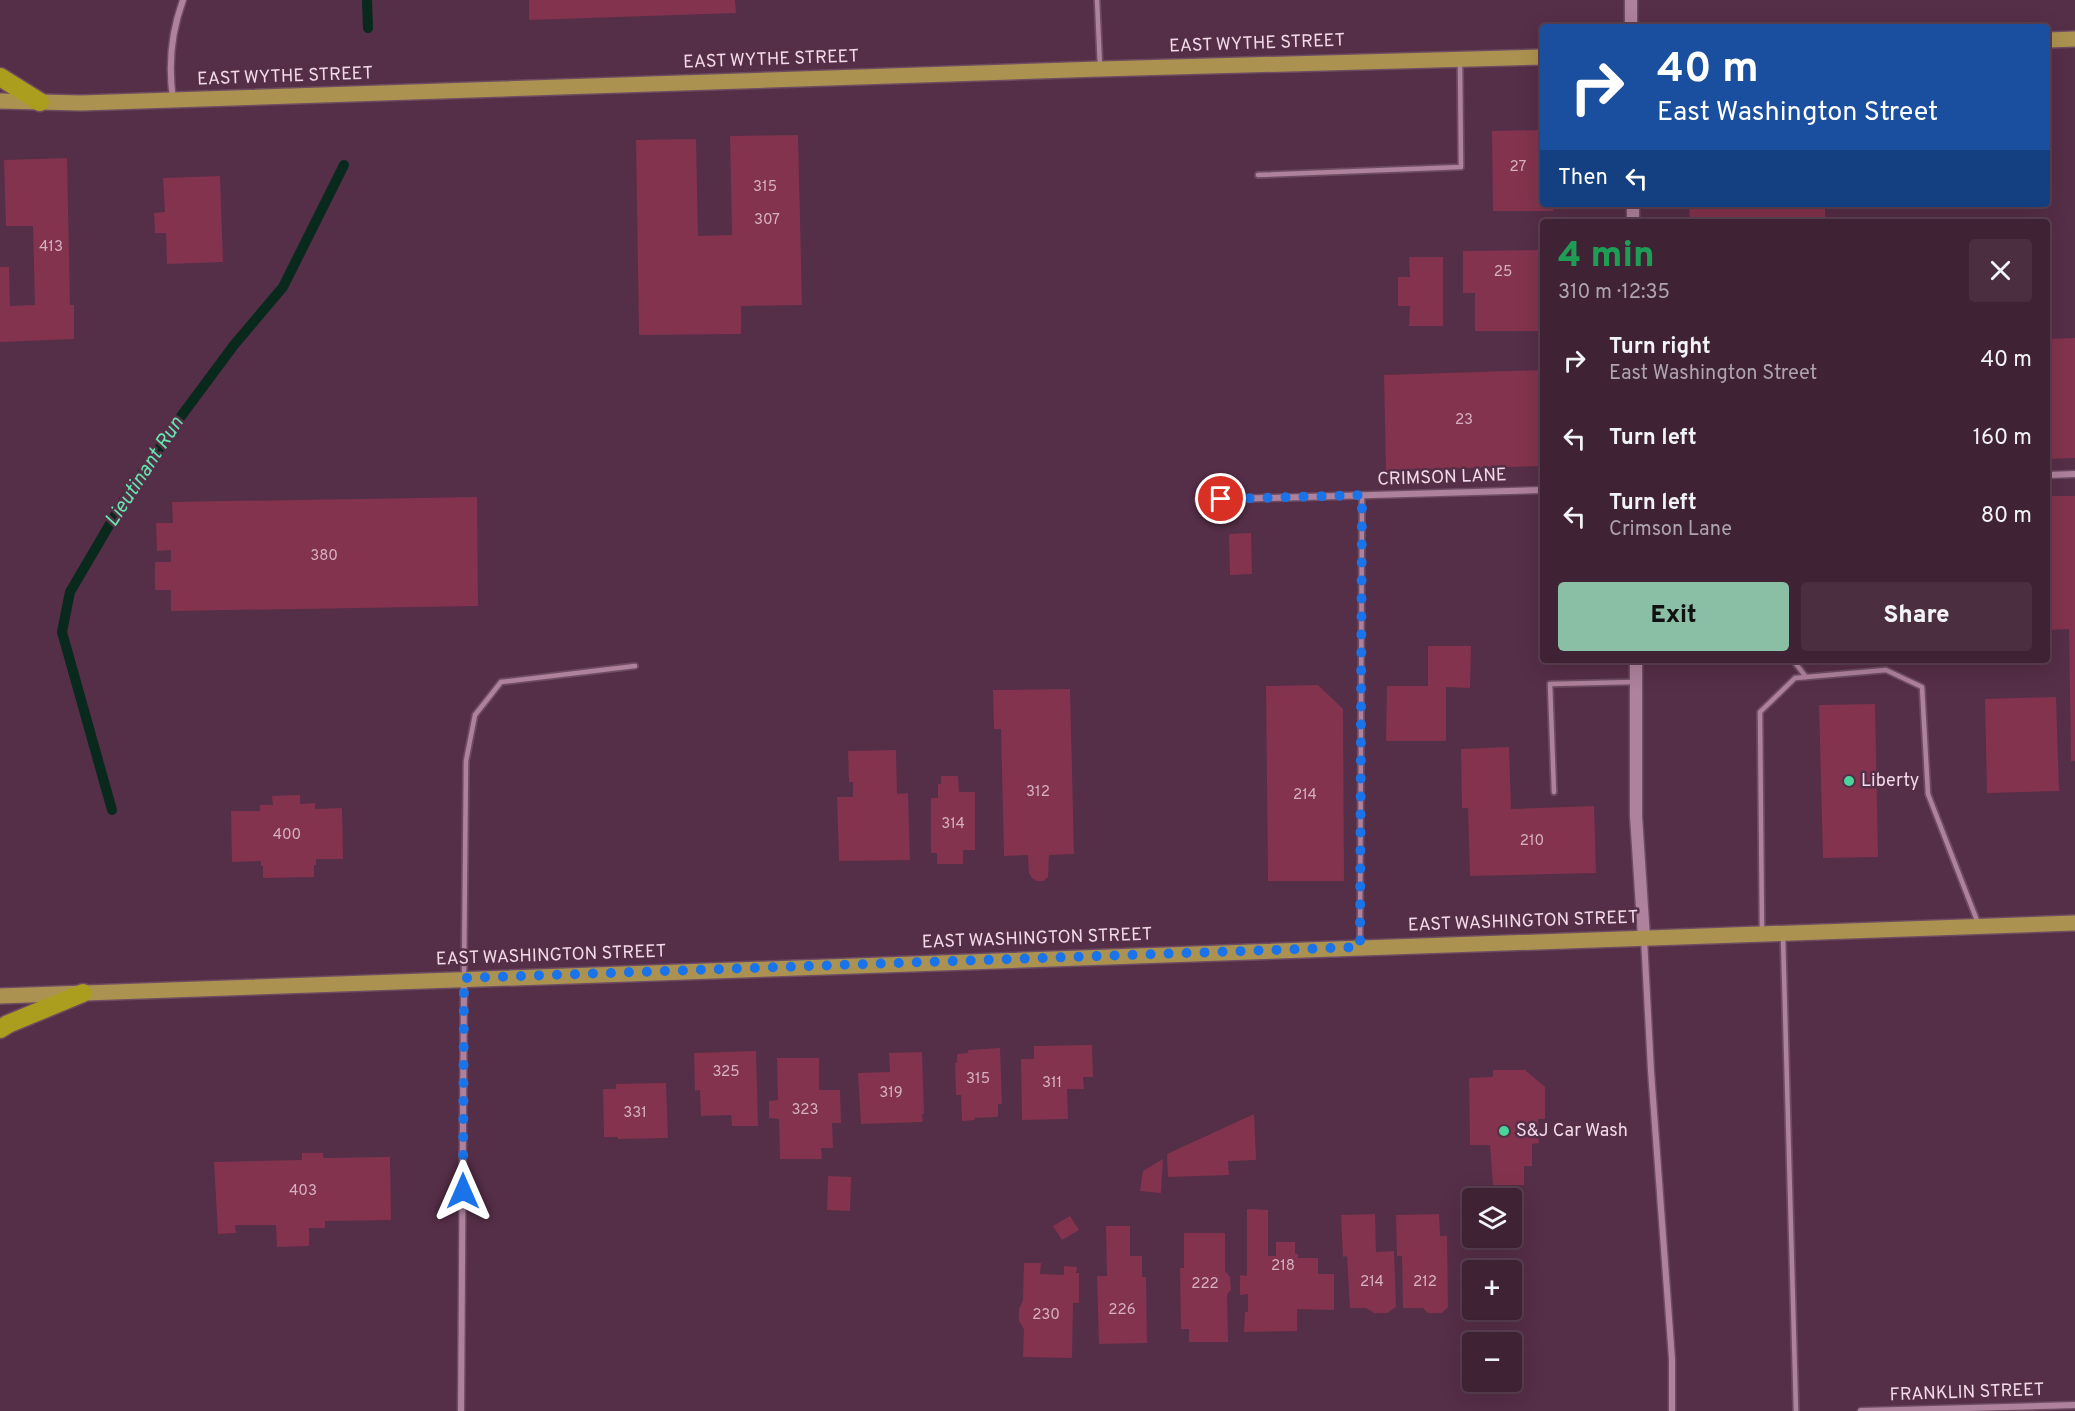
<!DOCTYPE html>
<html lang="en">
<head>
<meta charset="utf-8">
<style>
	:root { --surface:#402235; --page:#4b2f41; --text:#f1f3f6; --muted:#aea4ad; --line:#593f50; --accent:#8abfa5 }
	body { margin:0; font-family:Overpass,sans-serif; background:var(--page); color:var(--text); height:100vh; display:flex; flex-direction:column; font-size:22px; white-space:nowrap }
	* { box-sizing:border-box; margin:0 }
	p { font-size:20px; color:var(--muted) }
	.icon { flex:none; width:33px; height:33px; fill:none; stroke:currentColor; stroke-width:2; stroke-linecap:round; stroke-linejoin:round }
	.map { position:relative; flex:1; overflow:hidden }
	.side { position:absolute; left:1540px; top:219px; width:510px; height:444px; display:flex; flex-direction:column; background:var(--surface); border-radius:6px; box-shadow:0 6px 24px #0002,0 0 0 2px var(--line) }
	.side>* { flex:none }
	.hud { position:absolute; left:1540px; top:24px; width:510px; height:183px; border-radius:6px; box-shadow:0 6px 24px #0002,0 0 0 2px var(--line); background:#1a4fa0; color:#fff; overflow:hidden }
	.tools { position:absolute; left:1462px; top:1188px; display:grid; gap:12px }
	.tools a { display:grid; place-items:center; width:60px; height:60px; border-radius:6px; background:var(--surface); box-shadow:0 6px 24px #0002,0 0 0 2px var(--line); font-size:30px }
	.pin { position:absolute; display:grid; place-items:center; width:51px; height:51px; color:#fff; margin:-26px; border:3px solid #fff; border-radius:50%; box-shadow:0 2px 6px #0007 }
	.me { position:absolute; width:66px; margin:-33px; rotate:0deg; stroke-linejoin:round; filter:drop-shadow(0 0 4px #0008) }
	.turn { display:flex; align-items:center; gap:21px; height:126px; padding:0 18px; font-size:27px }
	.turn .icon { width:78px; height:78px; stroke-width:2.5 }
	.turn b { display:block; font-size:42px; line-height:51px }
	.then { display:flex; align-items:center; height:57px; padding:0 18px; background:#0003; gap:12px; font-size:22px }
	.round { display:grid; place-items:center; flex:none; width:63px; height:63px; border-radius:6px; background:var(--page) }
	.head { display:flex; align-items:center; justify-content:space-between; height:102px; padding:0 18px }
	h1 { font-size:36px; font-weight:800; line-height:45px; color:#1e9e55 }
	.cta { display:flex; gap:12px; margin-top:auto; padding:12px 18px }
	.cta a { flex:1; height:69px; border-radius:6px; background:var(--accent); color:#111; font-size:24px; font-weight:800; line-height:69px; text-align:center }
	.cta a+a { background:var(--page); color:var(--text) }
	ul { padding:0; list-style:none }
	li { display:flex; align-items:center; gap:18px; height:78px; padding:0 18px }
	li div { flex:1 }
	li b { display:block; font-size:22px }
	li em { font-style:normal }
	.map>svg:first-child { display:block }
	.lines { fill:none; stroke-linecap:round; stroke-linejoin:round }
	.stream { stroke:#09291c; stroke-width:10 }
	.building { fill:#83334d }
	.lane-casing { stroke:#6d4c61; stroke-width:8 }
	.street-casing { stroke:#6d4c61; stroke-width:9 }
	.secondary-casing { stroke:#6d4c61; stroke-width:15 }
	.primary-casing { stroke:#6d4c61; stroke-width:18 }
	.highway-casing { stroke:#6d4c61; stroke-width:21 }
	.lane { stroke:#ae819c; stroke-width:4.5 }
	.street { stroke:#ae819c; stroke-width:6 }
	.secondary { stroke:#ae819c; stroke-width:12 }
	.primary { stroke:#ac9250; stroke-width:15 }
	.highway { stroke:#ab9d1d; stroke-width:18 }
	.route { stroke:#1a73e8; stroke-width:10; stroke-dasharray:0 18 }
	.poi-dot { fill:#4ad49c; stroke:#552e47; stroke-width:2 }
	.labels { text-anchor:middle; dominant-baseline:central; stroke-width:5; stroke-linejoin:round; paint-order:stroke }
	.number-label { font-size:15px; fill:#d6b0c0 }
	.street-label { font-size:18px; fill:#f2d9e7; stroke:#552e47 }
	.poi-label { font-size:18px; fill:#f2d9e7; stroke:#552e47; text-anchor:start }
	.water-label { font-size:20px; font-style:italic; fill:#63e8af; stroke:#552e47 }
</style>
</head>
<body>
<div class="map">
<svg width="2075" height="1411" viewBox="0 0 2075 1411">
	<rect width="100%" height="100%" fill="#552e47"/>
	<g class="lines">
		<path class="stream" d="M367,0L368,28
			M112,810L62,632L70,592L124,500L182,415L234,345L283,287L344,165"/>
	</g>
	<path class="building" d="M529,0H735L736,13L529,20Z
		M1544,130V204H1553V211H1493L1492,131Z
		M798,135L802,305L741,306V334L639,335L636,140L696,139L698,236L732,235L730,136Z
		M67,158L70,305H74V339L0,342V267H9L10,306L35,305L33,226H6L4,160Z
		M220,176L223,262L167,264L166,233H155L154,213L165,212L163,178Z
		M1689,204H1825V222H1690Z
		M1544,250V331H1475V293H1463V251Z
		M1409,257H1443V326H1409L1410,306H1398V277H1410Z
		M2075,338V458L2048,459V339Z
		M1544,370V466L1386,470L1384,375Z
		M2048,496H2075V761H2071L2069,629L2048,630Z
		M477,497L478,606L171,611V590H155V562H171V550L157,551L156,523H173L172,502Z
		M1251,533L1252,574L1230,575L1229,534Z
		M1428,646H1471L1470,688L1446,687V741H1386L1387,686H1428Z
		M1976,660H2000V664L1976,663Z
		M1318,685L1343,709L1344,881H1268L1266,686Z
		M1070,689L1074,854L1049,855L1048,877L1043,881H1037L1032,878L1029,873L1028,855L1004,856L1001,729H994L993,690Z
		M2056,697L2059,791L1987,793L1985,699Z
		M1875,704L1878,857L1823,858L1819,705Z
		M1509,747L1511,809L1594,806L1596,873L1470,876L1468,808H1462L1461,749Z
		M896,750L897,794L908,793L910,860L839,861L837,797H853V782H849L848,751Z
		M941,776H958L959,792H975V850H963V864H937V853H931V798H938V784H941Z
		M300,795V804L315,803V809L342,808L343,859H316V865H314V877L263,878V866H261V861L232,862L231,811H260V805H273L272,796Z
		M1092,1045L1093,1077H1083L1084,1089H1067L1068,1119L1022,1120L1021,1059H1034V1046Z
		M1000,1048L1002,1104H998V1117L974,1118L975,1120L962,1121L961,1095H956L955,1063H957V1054L968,1053V1050Z
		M756,1051L758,1126H732L731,1115L701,1116L700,1090L695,1091L694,1053Z
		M922,1052L924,1114H922L923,1122L861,1124L858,1073L890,1072L889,1053Z
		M777,1058H819V1090H840L841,1123H832L833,1148H821L822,1159H780L779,1119L769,1118V1101L778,1100Z
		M1493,1070H1525L1545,1087V1119H1538L1539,1143L1532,1144V1166H1524V1185H1493L1490,1145H1470L1469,1078L1493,1077Z
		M666,1083L668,1138L618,1139V1137H604L603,1089H616V1084Z
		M1254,1114L1256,1160L1228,1161L1229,1175L1168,1177L1167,1154Z
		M302,1153H323V1158L390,1157L391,1220L325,1221V1228H309V1246L277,1247L276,1225H235L236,1233L218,1234L214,1162L302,1160Z
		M1163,1159L1161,1193L1140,1191L1143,1171Z
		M828,1176L851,1177L850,1211L827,1210Z
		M1247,1209L1268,1210V1256H1276V1242H1295V1254H1298V1258H1318V1274H1334V1310L1297,1309V1331L1244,1332L1245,1312H1248V1294L1240,1295V1275L1247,1276Z
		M1375,1214L1376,1252L1394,1251L1396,1307L1387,1313H1374L1366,1308H1350L1347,1256L1343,1257L1341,1215Z
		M1439,1214L1440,1236H1447L1448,1307L1442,1313H1428L1423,1308H1403L1402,1256H1397L1396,1215Z
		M1070,1216L1079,1230L1062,1240L1053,1226Z
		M1106,1226H1130V1256H1142V1277H1146L1147,1343L1099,1344L1097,1276H1107Z
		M1184,1233H1225V1271L1230,1277L1231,1290L1227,1294L1228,1342H1189V1329H1181L1180,1268H1184Z
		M1024,1263H1041L1040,1274L1064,1275V1266L1077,1267L1076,1273H1079V1303H1073L1072,1358L1023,1357L1024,1329L1019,1321V1309L1023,1300Z"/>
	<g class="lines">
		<g class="lane-casing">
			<path id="lane" d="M1097,0L1100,66
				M1258,175L1461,167L1460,61
				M1793,660L1806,677
				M1554,792L1550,684L1634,682
				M1762,932L1760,712L1795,678L1886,670L1922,687L1928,794L1978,923
				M1783,937L1796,1411
				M1360,945L1362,495
				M464,976L466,761L475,715L501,682L635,666"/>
		</g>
		<g class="street-casing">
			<path id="street" d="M173,99C168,65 171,33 183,0
				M2048,475L2075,474
				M1198,500L1544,490
				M1644,938L1651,1071L1672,1359V1411
				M461,1411L464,979
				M1861,1411L2075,1405"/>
		</g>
		<g class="secondary-casing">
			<path id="secondary" d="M1631,27V0
				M1633,204V222
				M1636,660V816L1644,938"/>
		</g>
		<g class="primary-casing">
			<path id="primary" d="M2048,40L2075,39
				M0,101L81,103L1100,69L1544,57
				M0,996L2075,923"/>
		</g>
		<g class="highway-casing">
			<path id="highway" d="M0,77L40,102
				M0,1029L8,1024L83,993"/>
		</g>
		<use href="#lane" class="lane"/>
		<use href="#street" class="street"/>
		<use href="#secondary" class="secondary"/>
		<use href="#primary" class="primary"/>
		<use href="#highway" class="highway"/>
	</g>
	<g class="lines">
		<path class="route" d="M463,1191L464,978L1360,947L1362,495L1221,499"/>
	</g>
	<g class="poi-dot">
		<circle cx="1849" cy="781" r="6"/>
		<circle cx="1504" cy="1131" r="6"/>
	</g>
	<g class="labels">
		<g class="number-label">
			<text x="1518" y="167">27</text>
			<text x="765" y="187">315</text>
			<text x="767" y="220">307</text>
			<text x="51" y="247">413</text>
			<text x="1503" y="272">25</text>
			<text x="1464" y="420">23</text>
			<text x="324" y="556">380</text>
			<text x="1038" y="792">312</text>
			<text x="1305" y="795">214</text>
			<text x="953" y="824">314</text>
			<text x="287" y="835">400</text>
			<text x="1532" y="841">210</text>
			<text x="726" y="1072">325</text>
			<text x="978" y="1079">315</text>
			<text x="1052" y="1083">311</text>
			<text x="891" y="1093">319</text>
			<text x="805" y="1110">323</text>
			<text x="635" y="1113">331</text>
			<text x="303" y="1191">403</text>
			<text x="1283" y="1266">218</text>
			<text x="1372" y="1282">214</text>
			<text x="1425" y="1282">212</text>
			<text x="1205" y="1284">222</text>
			<text x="1122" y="1310">226</text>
			<text x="1046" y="1315">230</text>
		</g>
		<g class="street-label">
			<text transform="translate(1257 44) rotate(-2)">EAST WYTHE STREET</text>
			<text transform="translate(771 60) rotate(-2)">EAST WYTHE STREET</text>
			<text transform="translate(285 77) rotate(-2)">EAST WYTHE STREET</text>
			<text transform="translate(1442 478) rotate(-2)">CRIMSON LANE</text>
			<text transform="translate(1523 922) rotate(-2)">EAST WASHINGTON STREET</text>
			<text transform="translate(1037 939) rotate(-2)">EAST WASHINGTON STREET</text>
			<text transform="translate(551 956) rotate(-2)">EAST WASHINGTON STREET</text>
			<text transform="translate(1967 1393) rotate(-2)">FRANKLIN STREET</text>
		</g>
		<g class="poi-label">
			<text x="1861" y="781">Liberty</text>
			<text x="1516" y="1131">S&amp;J Car Wash</text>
		</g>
		<g class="water-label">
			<text transform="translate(145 472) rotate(-57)">Lieutinant Run</text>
		</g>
	</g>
</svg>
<div class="tools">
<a><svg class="icon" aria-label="layers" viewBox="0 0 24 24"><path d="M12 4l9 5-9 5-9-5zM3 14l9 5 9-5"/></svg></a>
<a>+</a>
<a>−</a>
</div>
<div class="pin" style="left:1221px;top:499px;background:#d93025"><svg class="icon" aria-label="arrive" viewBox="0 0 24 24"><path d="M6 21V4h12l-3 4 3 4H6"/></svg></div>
<svg class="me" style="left:463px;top:1191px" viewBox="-20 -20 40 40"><path d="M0-17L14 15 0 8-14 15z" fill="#1a73e8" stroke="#fff" stroke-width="4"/></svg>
<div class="hud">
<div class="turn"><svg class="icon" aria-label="right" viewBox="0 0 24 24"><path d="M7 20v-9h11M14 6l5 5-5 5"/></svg><div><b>40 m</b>East Washington Street</div></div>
<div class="then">Then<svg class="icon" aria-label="left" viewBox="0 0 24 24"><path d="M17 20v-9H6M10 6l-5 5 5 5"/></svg></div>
</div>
<section class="side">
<div class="head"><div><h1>4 min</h1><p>310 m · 12:35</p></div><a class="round"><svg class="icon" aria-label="close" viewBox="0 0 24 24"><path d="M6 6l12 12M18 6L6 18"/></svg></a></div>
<ul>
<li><svg class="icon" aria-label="right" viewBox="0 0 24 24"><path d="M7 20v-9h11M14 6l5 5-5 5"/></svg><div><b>Turn right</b><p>East Washington Street</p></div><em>40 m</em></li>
<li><svg class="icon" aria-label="left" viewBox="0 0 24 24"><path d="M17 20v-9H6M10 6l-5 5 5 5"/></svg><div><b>Turn left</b></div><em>160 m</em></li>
<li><svg class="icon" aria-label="left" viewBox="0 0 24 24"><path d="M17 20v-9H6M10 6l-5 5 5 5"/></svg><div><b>Turn left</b><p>Crimson Lane</p></div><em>80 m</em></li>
</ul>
<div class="cta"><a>Exit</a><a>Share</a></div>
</section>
</div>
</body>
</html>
